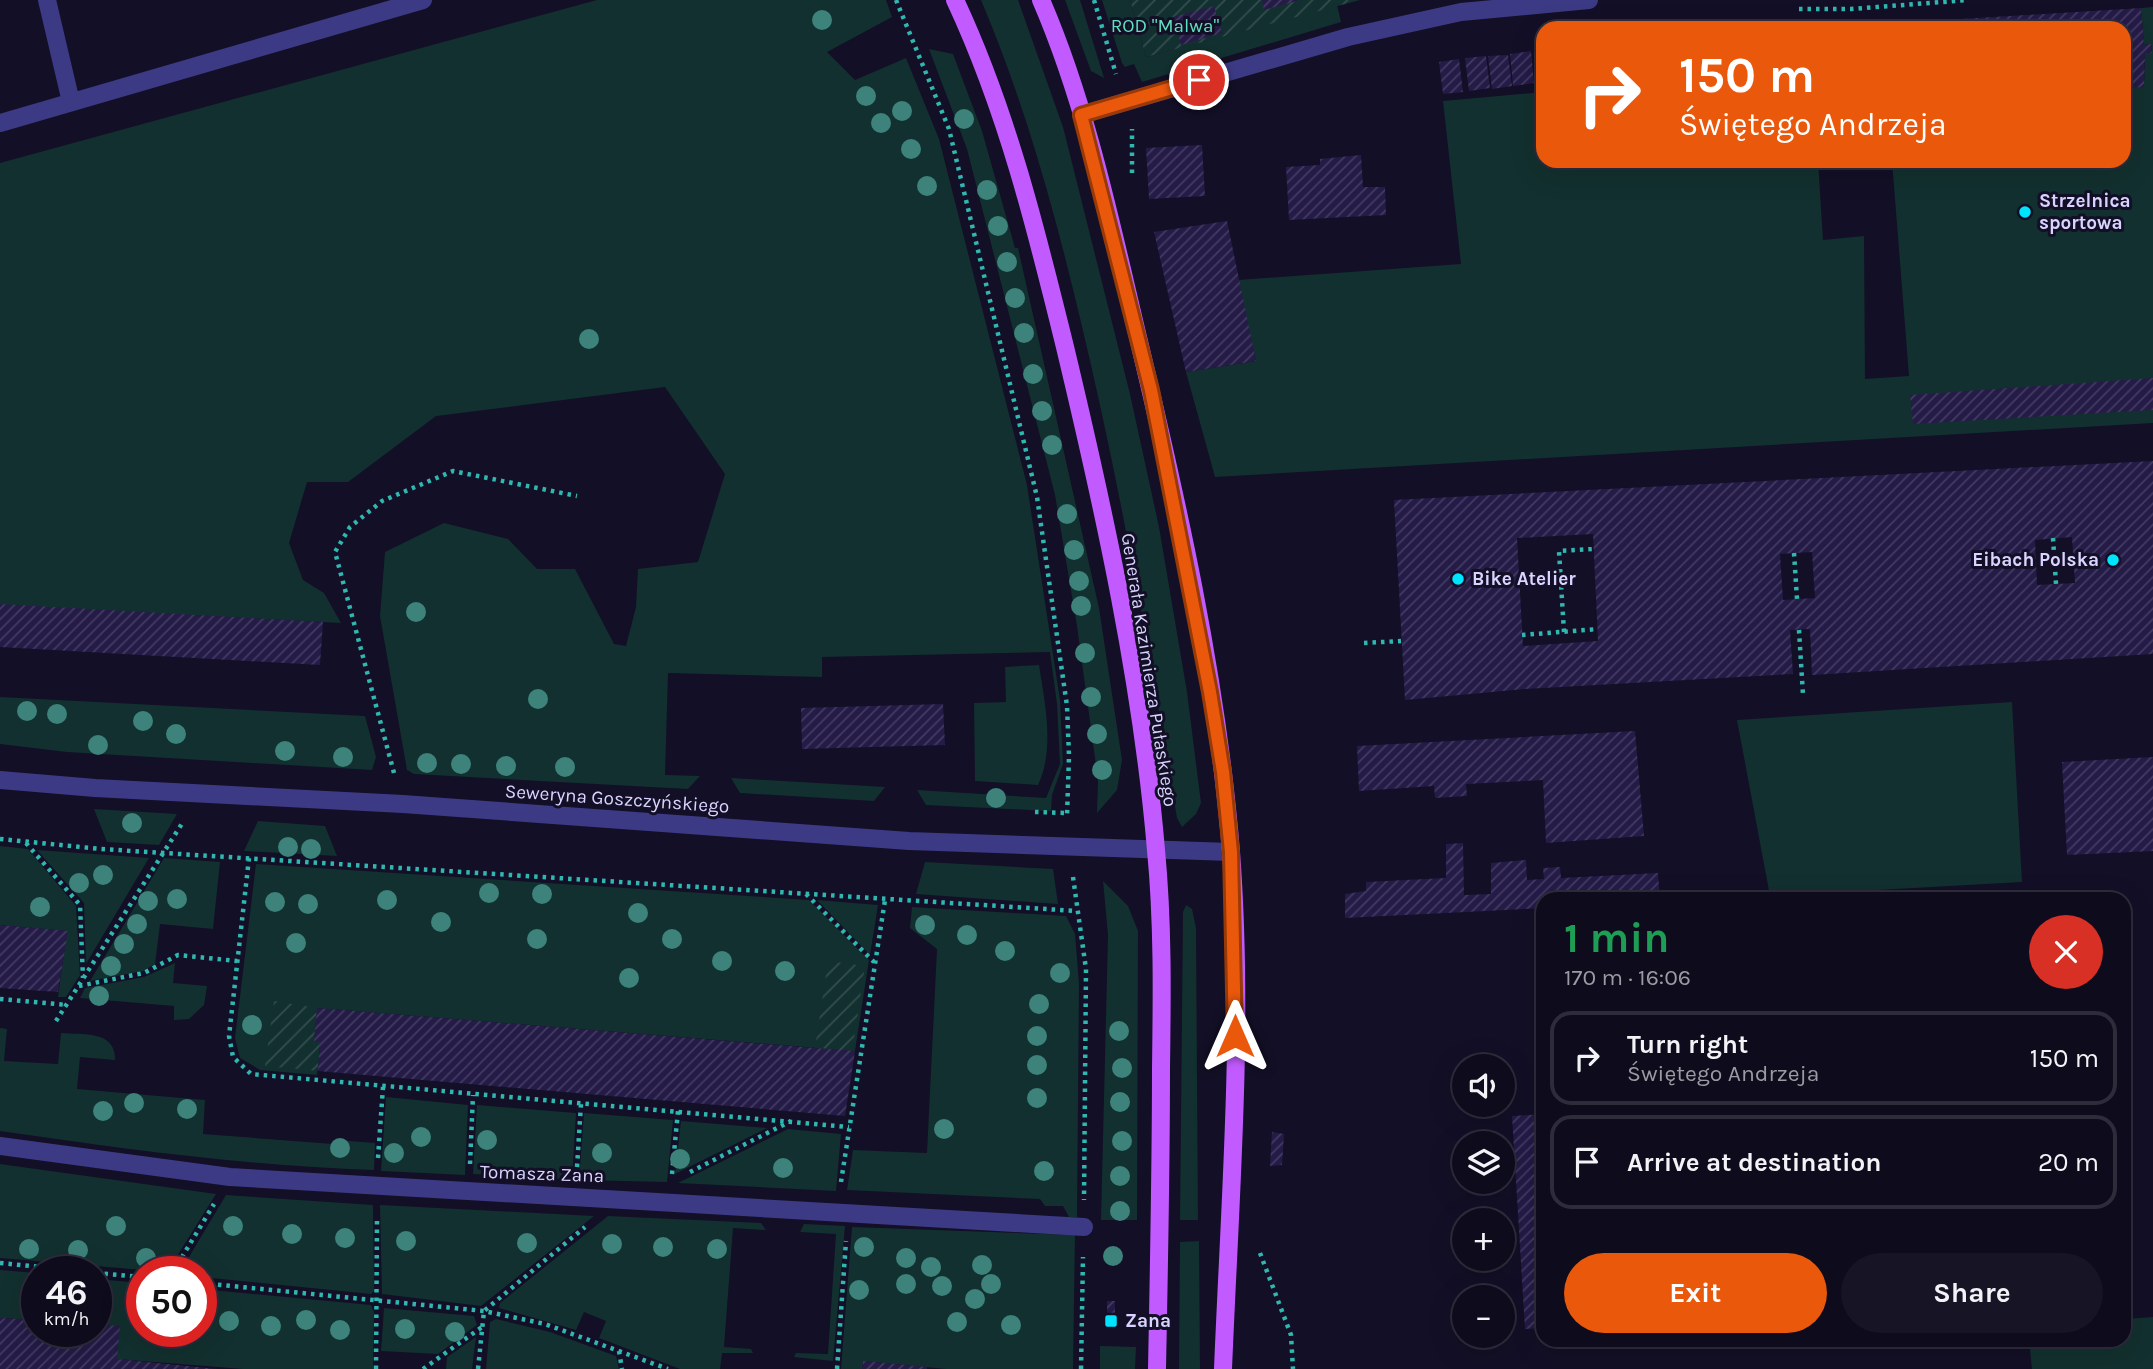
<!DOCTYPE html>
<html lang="en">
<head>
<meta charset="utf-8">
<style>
	:root { --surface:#0e0b1c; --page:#171425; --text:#f1f3f6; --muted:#9b9ba3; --line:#2e2b3b; --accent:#ea580c }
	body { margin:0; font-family:Karla,sans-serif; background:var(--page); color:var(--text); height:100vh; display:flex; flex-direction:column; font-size:26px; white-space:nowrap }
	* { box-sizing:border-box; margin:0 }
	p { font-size:23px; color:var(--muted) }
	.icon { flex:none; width:38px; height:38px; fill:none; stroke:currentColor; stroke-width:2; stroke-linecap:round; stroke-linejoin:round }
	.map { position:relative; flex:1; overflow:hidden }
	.panel { position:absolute; left:1536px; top:892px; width:595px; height:455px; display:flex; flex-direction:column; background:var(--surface); border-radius:21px; box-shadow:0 7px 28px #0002,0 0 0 2px var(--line) }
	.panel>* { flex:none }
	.banner { position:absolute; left:1536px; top:21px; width:595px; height:147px; border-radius:21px; box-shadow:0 7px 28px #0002,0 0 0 2px var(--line); background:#ea580c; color:#fff; overflow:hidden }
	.buttons { position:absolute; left:1452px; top:1054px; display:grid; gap:14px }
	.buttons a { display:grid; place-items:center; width:63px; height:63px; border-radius:50%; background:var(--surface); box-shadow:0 7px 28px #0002,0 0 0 2px var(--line); font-size:35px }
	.speed { position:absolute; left:21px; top:1256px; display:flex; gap:14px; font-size:35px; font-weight:700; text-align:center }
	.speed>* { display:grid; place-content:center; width:91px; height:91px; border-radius:50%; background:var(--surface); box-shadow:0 7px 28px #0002,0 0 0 2px var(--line); line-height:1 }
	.speed small { font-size:18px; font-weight:400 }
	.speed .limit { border:10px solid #d22; background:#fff; color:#111 }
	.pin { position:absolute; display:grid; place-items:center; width:60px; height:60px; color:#fff; margin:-30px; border:4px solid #fff; border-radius:50%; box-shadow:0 2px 7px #0007 }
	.me { position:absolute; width:77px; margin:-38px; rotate:0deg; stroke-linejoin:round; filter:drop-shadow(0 0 5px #0008) }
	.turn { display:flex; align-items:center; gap:24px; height:147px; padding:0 28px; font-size:32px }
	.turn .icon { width:91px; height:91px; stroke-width:2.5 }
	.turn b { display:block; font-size:49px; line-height:60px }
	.round { display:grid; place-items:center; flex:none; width:74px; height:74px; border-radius:37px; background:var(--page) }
	.overview { display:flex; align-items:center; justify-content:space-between; height:119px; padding:0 28px }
	h1 { font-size:42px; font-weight:700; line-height:52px; color:#1e9e55 }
	.primary-button { display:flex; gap:14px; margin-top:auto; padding:14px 28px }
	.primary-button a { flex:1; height:80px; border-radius:42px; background:var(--accent); color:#fff; font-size:28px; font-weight:700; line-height:80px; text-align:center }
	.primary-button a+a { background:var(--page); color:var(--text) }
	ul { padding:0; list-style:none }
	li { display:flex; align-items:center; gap:21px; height:94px; margin:0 14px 10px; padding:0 14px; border:4px solid var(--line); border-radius:21px }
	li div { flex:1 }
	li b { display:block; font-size:26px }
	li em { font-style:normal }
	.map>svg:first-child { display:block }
	.grass { fill:#12302f }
	.garden { fill:url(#garden-furrows) }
	.building { fill:url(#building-hatch); fill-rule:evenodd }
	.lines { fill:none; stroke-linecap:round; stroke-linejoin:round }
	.path { stroke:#2fb8b0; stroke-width:4.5; stroke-dasharray:3.5 5; stroke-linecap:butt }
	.minor { stroke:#3d3a85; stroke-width:18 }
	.major { stroke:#c25bff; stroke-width:18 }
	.tree { fill:#3d827b }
	.route-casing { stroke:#983908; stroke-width:18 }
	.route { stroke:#ea580c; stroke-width:12 }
	.poi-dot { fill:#00e5ff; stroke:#130f26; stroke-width:2.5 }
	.labels { text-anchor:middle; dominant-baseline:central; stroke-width:6; stroke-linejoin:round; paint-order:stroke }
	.park-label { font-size:19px; fill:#5fe0c0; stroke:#130f26 }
	.poi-label { font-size:19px; font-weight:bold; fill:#d9d4ff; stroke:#130f26; text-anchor:start }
	.street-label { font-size:19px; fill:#d9d4ff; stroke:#130f26 }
</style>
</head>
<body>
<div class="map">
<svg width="2153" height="1369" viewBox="0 0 2153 1369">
	<defs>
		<pattern id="garden-furrows" width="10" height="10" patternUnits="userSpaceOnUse" patternTransform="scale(1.75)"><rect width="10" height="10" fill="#12302f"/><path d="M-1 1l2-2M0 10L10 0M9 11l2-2" fill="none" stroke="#344d4e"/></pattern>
		<pattern id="building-hatch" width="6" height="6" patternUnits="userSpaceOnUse" patternTransform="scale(1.75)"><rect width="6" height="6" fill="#241b47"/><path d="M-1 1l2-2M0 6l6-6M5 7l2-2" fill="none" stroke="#433b63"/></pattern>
	</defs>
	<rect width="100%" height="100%" fill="#130f26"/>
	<path class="grass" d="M597,0H886L892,17L827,52L855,80L906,58L939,139L1027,485L1060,700L1063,764L1052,795L1051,811L926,805L917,790L1046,798L1060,764L1057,704L1050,652L822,657V677L668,673L665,775L700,776L688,789L414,774L407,770L380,616L385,552L444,523L508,539L537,569H575L614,644L626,646L636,607L638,569L698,562L725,474L665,387L436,416L348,482H307L289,543L303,580L324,593L341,623L0,605V163Z
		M981,0H1018L1063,127L1130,394L1159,527L1187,692L1201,803L1196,814L1182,827L1177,818C1149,651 1120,484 1080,318C1054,209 1025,104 981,0Z
		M1065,0H1080L1104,78L1091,71Z
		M1102,0H1130L1146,57L1337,5L1341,22L1142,82L1134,64L1125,67L1122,63Z
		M2153,7V423L1215,477L1186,372L1256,361L1238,280L1461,264L1443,101L1543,92L1544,161H1818L1823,240L1864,236L1865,379L1909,376L1892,161H2124L2125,88L2144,86L2145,53L2152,52L2151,44L2144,45L2141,8Z
		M929,49L953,54L982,131L1015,248H1018L1099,608L1122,760L1117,790L1097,813L1098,780L1077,626L1055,495L967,149Z
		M1039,665C1045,704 1055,749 1038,785L975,781L974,703L1006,702L1005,667Z
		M0,697L365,716L376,757L372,770L67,752L0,744Z
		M2012,702L2022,882L1770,896L1737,720Z
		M731,778L885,787L874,801L740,793Z
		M94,809L177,814L159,845L107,842Z
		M258,821L325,826L337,856L244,851Z
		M0,846L28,849L76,906L80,975L66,997H58L67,931L0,925Z
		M37,850L149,858L86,964L84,903Z
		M164,858L220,862L213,929L160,924L155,964L143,971L90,981Z
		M925,862L1053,869L1058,904L916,894Z
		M256,864L809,900L869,960L855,1051L317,1008L314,1041L320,1042L317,1075L260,1070L240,1058L235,1038Z
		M1103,881L1128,906L1138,931L1137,1220H1101L1108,935Z
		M817,900L878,905L870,955Z
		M1186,905L1192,909L1196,928L1198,1220H1180L1183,912Z
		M912,907L1066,916L1075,934L1079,983L1077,1217H1069L1063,1206H1045L1040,1199L847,1190L853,1150L927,1153L937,949L910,928Z
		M175,963L173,983L207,986L204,1005L189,1019L174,1020V1006L80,998L85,988L144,977Z
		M0,1028L7,1029L4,1061L58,1064L61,1033C83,1035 116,1030 115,1060L80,1057L77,1089L205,1100L203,1134L333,1144L337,1140L375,1143L374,1170C248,1166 124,1149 0,1131Z
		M386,1097L468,1105L465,1175L381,1171Z
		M477,1105L576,1113L572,1180L473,1174Z
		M584,1113L673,1120L667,1182L579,1180Z
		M681,1121L767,1128L675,1174Z
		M788,1129L841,1134L836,1191L678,1183Z
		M0,1164L216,1194L167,1272L0,1258Z
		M226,1195L373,1205L374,1291L371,1294L201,1277V1272H180Z
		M380,1205L594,1216L481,1306L382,1294Z
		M608,1216L761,1223L766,1230L733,1228L724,1347L751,1349L753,1353H722L720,1369H680L599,1338L606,1321L584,1312L576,1330L499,1308L500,1303Z
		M804,1224L845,1226L833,1361L794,1357L796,1353L828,1354L836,1234L800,1232Z
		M852,1227L1075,1235L1073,1369H946L863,1361L862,1369H841Z
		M1199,1241L1200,1369H1179L1180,1242Z
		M0,1270L37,1273V1320L0,1318Z
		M96,1279L142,1283V1332H201V1289L371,1305L374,1312L373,1369H243L117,1359L96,1324Z
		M384,1308L474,1316L477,1325L438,1354L381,1351Z
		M2153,1317V1369H2032L2029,1341L2124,1340L2125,1319Z
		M496,1319L550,1332L616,1356L619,1369H486L490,1322Z
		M476,1337L472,1369H446L447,1357Z
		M1100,1346L1136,1347L1135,1369H1100Z"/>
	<path class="garden" d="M1130,0H1360L1146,57Z
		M828,961L865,966L852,1051L815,1048Z
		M274,1001L317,1008L314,1041L320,1042L318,1071L265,1066Z"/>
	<path class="building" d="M1262,0H1297V1L1264,10Z
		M1214,6L1222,33L1181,45L1173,17Z
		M2141,8L2144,45L2151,44L2152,53H2145L2144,87L2124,88V28H1896V23Z
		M1544,49V82H1538L1534,50Z
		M1531,51L1534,83L1513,86L1510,54Z
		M1508,55L1512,86L1492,89L1488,56Z
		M1486,56L1490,88L1469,91L1465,58Z
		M1459,59L1463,92L1443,94L1439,62Z
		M1202,145L1205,196L1149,199L1146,148Z
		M1361,155L1363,187H1385L1386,215L1289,220L1286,167L1320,165V159Z
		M1227,221L1256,361L1186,372L1154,232Z
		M2153,378V410L1913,424L1910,395Z
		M2153,461V654L1812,675L1810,629L1790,630L1793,674L1525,689L1405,700L1394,500ZM1593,534L1598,641L1523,646L1517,538ZM2072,537L2075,583L2037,585L2035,540ZM1812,552L1815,598L1783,600L1780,554Z
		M0,604L323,622L320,665L0,647Z
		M943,704L945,745L802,749L801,708Z
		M1635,731L1644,836L1546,843L1543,780L1466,784L1467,796L1435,798L1434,786L1359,791L1357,746Z
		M2153,757V851L2067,855L2062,762Z
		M1463,843L1464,895L1491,894V863L1526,860L1527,880L1544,879L1543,868L1560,867L1561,878L1658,873L1660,900H1544V908L1345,918V894L1366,891V882L1446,878V844Z
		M0,925L68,931L58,992L0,988Z
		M317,1008L815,1048L855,1051L845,1116L318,1071L320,1042H314Z
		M1544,1114V1328L1525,1329L1512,1116Z
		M1272,1132L1284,1134L1282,1165L1270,1166Z
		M1107,1301H1115V1329H1107Z
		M0,1318L37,1320V1332H96V1324L120,1326L117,1359L217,1369H0Z
		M863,1361L927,1367V1369H862Z"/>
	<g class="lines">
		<path class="path" d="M896,0L949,129L1037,497L1067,706L1069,756L1067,816
			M1094,0L1116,74
			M1799,9H1851L1968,0
			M1132,173V129
			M2053,538L2056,584
			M1794,553L1797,599
			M1799,630L1803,695
			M1564,632L1559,551L1594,549
			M1522,635L1598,629
			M1364,643L1401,641
			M394,773L335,552L350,527L382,501L453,471L577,496
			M1035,812L1067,813
			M0,839L101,849L1077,911
			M26,843L80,905L83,978
			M249,858L229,1036L233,1057L251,1074L849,1127
			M1073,877L1086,969L1084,1200
			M806,894L874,962
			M79,986L144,973L178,955L237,961
			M0,999L67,1005
			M56,1021L183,822
			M378,1158L383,1087
			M470,1164L473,1095
			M577,1167L581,1104
			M690,1172L791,1121
			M672,1174L678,1111
			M841,1182L885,900
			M1260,1253L1291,1335L1293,1369
			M0,1263L92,1272
			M173,1272L214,1204
			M96,1273L142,1277
			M201,1283L484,1311L545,1324L668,1369
			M619,1351L622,1369
			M376,1369L377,1216
			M423,1369L482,1327
			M478,1369L484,1311L585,1227
			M837,1369L846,1241
			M1081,1369L1083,1257"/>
		<path class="minor" d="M47,0L71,102
			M1081,115L1348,37L1461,12L1589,0
			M0,123L423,0
			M0,780L95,788L403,804L909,841L1231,852
			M0,1146L230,1177L1084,1227"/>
		<path class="major" d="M955,0C1007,111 1036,229 1065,347C1104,510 1142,683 1156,850C1163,923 1162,995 1161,1068C1161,1168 1159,1268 1157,1369
			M1041,0C1086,104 1110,219 1136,329C1177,500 1217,676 1231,852C1244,1024 1230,1197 1223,1369"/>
	</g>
	<g class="tree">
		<circle cx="822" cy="20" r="10"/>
		<circle cx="866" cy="96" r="10"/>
		<circle cx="902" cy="111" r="10"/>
		<circle cx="964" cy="119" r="10"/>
		<circle cx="881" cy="123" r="10"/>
		<circle cx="911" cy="149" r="10"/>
		<circle cx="927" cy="186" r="10"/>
		<circle cx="987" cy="190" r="10"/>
		<circle cx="998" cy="226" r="10"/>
		<circle cx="1007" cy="262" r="10"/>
		<circle cx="1015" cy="298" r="10"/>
		<circle cx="1024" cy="333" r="10"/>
		<circle cx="589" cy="339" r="10"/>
		<circle cx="1033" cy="374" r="10"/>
		<circle cx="1042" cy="411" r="10"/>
		<circle cx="1052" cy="445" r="10"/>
		<circle cx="1067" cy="514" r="10"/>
		<circle cx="1074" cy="550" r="10"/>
		<circle cx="1079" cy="581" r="10"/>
		<circle cx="1081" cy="606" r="10"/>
		<circle cx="416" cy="612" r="10"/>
		<circle cx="1085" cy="653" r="10"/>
		<circle cx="1091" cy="697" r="10"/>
		<circle cx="538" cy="699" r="10"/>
		<circle cx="27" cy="711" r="10"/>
		<circle cx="57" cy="714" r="10"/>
		<circle cx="143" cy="721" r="10"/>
		<circle cx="176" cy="734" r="10"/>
		<circle cx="1097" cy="734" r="10"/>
		<circle cx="98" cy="745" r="10"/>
		<circle cx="285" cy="751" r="10"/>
		<circle cx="343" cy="757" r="10"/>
		<circle cx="427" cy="763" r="10"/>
		<circle cx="461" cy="764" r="10"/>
		<circle cx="506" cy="766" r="10"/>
		<circle cx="565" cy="767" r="10"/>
		<circle cx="1102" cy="770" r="10"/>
		<circle cx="996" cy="798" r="10"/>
		<circle cx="132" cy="823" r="10"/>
		<circle cx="288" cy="847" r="10"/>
		<circle cx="311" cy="849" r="10"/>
		<circle cx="103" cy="875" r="10"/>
		<circle cx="79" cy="883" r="10"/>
		<circle cx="489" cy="893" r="10"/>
		<circle cx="542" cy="894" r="10"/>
		<circle cx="177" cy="899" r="10"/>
		<circle cx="387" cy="900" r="10"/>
		<circle cx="148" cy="901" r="10"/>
		<circle cx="275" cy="902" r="10"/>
		<circle cx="308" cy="904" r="10"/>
		<circle cx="40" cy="907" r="10"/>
		<circle cx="638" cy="913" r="10"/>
		<circle cx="441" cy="922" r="10"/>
		<circle cx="137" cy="924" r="10"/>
		<circle cx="925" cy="925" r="10"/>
		<circle cx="967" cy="935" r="10"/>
		<circle cx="537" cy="939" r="10"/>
		<circle cx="672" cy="939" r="10"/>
		<circle cx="296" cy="943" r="10"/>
		<circle cx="124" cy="944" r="10"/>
		<circle cx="1005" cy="951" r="10"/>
		<circle cx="722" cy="961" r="10"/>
		<circle cx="111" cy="966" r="10"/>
		<circle cx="785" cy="971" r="10"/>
		<circle cx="1060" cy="973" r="10"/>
		<circle cx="629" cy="978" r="10"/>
		<circle cx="99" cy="996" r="10"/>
		<circle cx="1039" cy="1004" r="10"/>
		<circle cx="252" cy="1025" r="10"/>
		<circle cx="1119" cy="1031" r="10"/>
		<circle cx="1037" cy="1036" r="10"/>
		<circle cx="1037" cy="1065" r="10"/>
		<circle cx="1122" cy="1068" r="10"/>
		<circle cx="1037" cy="1098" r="10"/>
		<circle cx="1120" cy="1102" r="10"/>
		<circle cx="134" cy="1103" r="10"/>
		<circle cx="187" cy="1109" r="10"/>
		<circle cx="103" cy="1111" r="10"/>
		<circle cx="944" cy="1129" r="10"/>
		<circle cx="421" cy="1137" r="10"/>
		<circle cx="487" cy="1140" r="10"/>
		<circle cx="1122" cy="1141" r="10"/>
		<circle cx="340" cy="1148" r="10"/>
		<circle cx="394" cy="1153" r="10"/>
		<circle cx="602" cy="1153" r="10"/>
		<circle cx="680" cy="1159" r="10"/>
		<circle cx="783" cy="1168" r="10"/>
		<circle cx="1044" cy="1171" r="10"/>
		<circle cx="1120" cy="1176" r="10"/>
		<circle cx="1120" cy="1211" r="10"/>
		<circle cx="116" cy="1226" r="10"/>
		<circle cx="233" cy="1226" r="10"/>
		<circle cx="292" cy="1234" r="10"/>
		<circle cx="345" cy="1238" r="10"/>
		<circle cx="406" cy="1241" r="10"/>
		<circle cx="527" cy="1243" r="10"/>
		<circle cx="612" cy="1244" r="10"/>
		<circle cx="663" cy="1247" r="10"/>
		<circle cx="864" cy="1247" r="10"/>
		<circle cx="29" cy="1249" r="10"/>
		<circle cx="717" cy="1249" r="10"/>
		<circle cx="78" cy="1250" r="10"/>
		<circle cx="1113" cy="1256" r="10"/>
		<circle cx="146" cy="1258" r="10"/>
		<circle cx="906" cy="1258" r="10"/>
		<circle cx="982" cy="1265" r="10"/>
		<circle cx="931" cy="1267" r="10"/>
		<circle cx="906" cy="1284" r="10"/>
		<circle cx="991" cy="1284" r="10"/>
		<circle cx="942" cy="1286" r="10"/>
		<circle cx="859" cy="1290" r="10"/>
		<circle cx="975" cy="1299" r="10"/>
		<circle cx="306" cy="1320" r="10"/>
		<circle cx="229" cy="1321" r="10"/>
		<circle cx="957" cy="1322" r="10"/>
		<circle cx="1011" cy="1325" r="10"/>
		<circle cx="271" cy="1326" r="10"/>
		<circle cx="405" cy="1329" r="10"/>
		<circle cx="340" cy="1330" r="10"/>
		<circle cx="455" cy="1332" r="10"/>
	</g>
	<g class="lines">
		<g class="route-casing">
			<path id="route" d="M1199,80L1081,115L1151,390L1210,692L1223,772L1231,852L1235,1036"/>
		</g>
		<use href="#route" class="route"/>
	</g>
	<g class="poi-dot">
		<circle cx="2025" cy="212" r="7"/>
		<circle cx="2113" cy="560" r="7"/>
		<circle cx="1458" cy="579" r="7"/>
		<rect x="1104" y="1314" width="14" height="14" rx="3.5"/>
	</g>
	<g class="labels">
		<g class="park-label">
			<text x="1165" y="26">ROD "Malwa"</text>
		</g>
		<g class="poi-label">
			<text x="2039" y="201">Strzelnica<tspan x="2039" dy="22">sportowa</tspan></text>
			<text x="2099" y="560" text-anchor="end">Eibach Polska</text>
			<text x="1472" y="579">Bike Atelier</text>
			<text x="1125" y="1321">Zana</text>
		</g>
		<g class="street-label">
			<text transform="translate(1149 670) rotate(81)">Generała Kazimierza Pułaskiego</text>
			<text transform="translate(617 799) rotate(4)">Seweryna Goszczyńskiego</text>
			<text transform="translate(542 1174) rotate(2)">Tomasza Zana</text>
		</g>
	</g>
</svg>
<div class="buttons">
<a><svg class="icon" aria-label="sound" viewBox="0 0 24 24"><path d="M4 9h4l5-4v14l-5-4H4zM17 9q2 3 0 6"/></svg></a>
<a><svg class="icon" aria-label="layers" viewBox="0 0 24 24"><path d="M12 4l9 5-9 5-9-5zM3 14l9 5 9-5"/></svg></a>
<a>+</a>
<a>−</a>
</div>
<div class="speed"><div>46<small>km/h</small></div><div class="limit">50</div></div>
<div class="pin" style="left:1199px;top:80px;background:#d93025"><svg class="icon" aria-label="arrive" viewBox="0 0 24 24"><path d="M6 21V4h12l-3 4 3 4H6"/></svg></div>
<svg class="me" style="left:1235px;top:1036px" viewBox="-20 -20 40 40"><path d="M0-17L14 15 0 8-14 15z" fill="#ea580c" stroke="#fff" stroke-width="4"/></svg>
<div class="banner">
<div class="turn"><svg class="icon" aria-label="right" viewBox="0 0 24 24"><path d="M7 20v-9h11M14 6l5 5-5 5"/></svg><div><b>150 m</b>Świętego Andrzeja</div></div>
</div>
<section class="panel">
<div class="overview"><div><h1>1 min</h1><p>170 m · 16:06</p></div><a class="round" style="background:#d93025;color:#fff"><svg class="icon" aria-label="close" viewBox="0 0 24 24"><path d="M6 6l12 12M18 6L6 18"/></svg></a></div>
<ul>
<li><svg class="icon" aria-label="right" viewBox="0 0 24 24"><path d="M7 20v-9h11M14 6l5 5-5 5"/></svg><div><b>Turn right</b><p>Świętego Andrzeja</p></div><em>150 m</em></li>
<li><svg class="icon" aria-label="arrive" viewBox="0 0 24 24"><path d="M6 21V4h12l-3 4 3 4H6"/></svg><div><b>Arrive at destination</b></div><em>20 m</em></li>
</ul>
<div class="primary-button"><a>Exit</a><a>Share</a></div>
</section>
</div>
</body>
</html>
